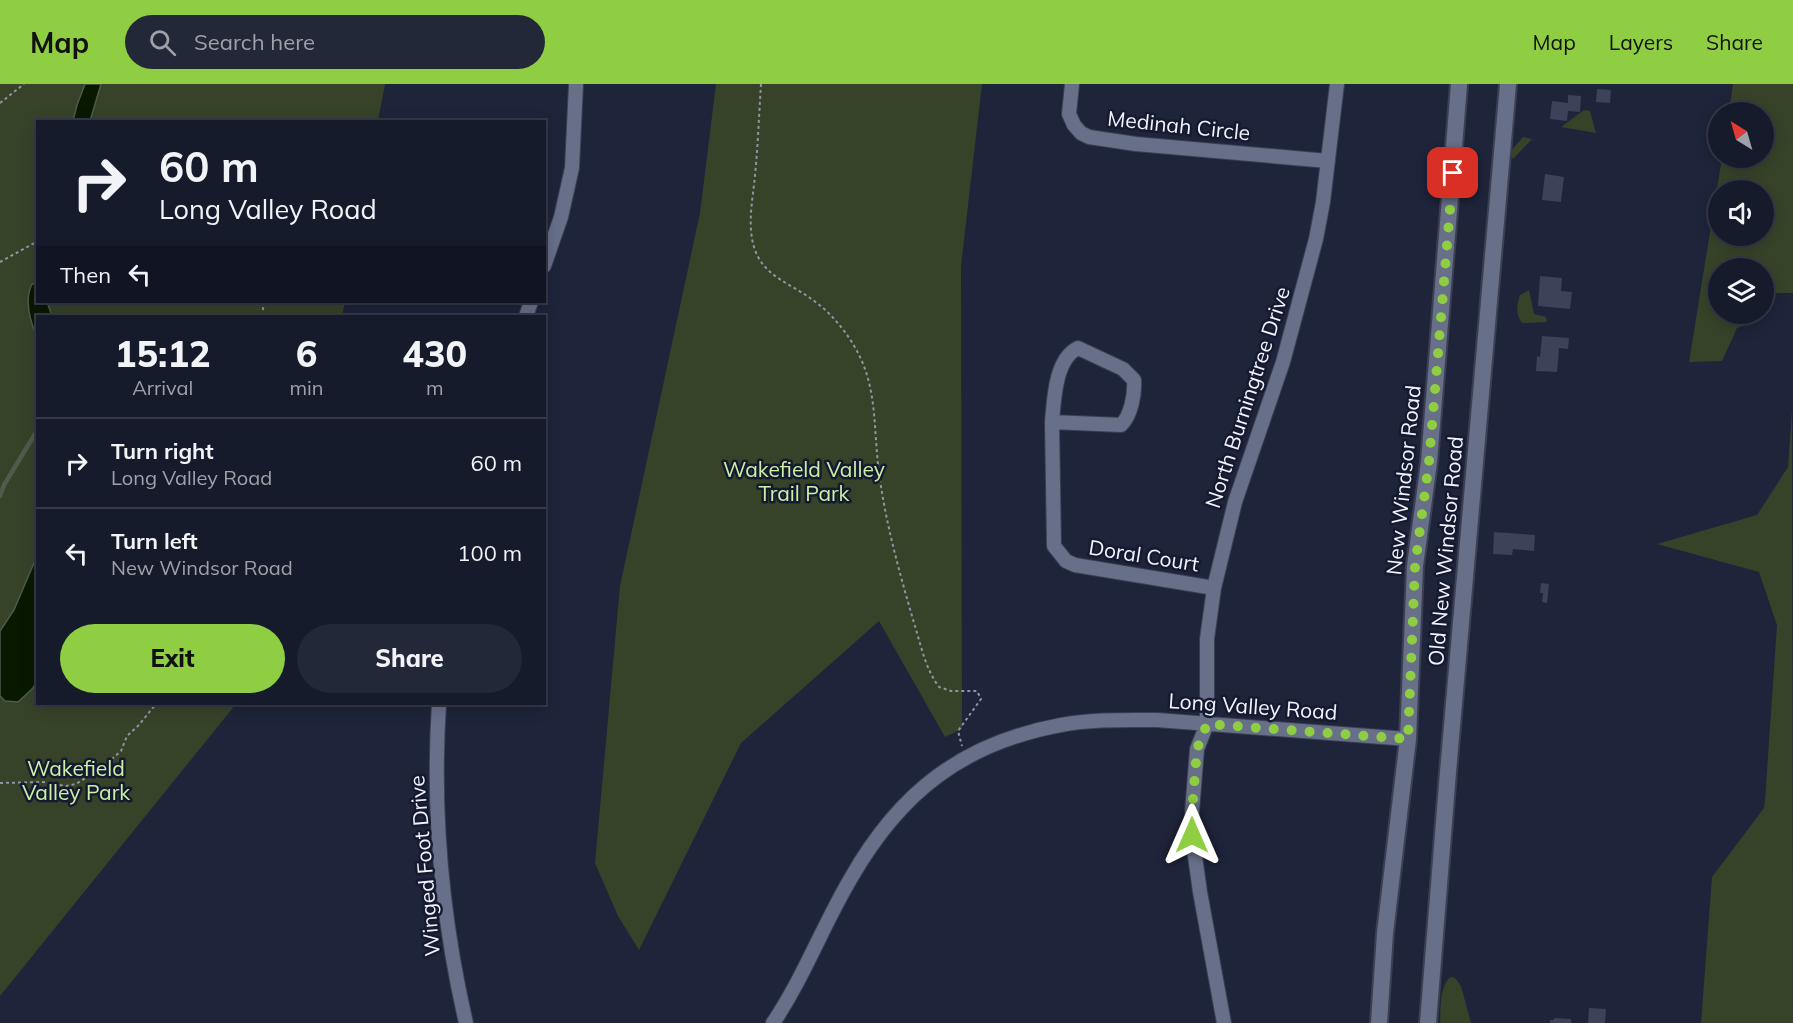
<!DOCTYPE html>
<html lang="en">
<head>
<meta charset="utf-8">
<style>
	:root { --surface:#161b2c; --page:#232838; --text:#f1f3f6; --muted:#9ea1a9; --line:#353948; --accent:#8fcd42 }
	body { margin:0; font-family:Mulish,sans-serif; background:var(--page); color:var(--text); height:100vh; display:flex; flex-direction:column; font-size:22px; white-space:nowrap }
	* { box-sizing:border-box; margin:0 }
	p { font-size:20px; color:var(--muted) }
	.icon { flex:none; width:33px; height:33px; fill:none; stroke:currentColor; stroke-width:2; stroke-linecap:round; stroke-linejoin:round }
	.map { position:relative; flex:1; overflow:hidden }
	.side { position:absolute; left:36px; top:231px; width:510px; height:390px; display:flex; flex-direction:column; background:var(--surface); border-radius:0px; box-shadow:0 3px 15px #0003,0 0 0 2px var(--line) }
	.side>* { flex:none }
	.guide { position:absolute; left:36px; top:36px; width:510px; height:183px; border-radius:0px; box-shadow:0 3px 15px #0003,0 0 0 2px var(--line); background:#161b2c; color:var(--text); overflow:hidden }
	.needle { width:39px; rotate:323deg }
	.buttons { position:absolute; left:1708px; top:18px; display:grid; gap:12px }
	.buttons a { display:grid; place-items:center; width:66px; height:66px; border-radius:50%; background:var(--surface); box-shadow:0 3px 15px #0003,0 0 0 2px var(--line); font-size:30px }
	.pin { position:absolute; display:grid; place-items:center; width:51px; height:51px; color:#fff; margin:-26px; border-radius:12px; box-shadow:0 3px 9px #0006 }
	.me { position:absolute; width:66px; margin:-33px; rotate:0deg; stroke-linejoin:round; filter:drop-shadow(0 0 4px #0008) }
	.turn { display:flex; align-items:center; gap:21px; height:126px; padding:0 24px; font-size:27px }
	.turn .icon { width:78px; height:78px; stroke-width:2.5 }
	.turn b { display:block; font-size:42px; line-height:51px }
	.then { display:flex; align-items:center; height:57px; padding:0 24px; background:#0003; gap:12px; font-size:22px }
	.eta { display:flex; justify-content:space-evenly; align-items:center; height:102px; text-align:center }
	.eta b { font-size:36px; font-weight:800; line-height:42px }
	.primary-button { display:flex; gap:12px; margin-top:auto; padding:12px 24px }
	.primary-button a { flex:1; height:69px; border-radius:36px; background:var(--accent); color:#111; font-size:24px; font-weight:800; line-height:69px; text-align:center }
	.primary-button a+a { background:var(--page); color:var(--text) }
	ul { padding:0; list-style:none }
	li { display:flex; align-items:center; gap:18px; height:90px; padding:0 24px; border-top:2px solid var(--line) }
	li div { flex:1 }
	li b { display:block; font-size:22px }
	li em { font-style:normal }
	header { display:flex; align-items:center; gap:36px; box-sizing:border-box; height:84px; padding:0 30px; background:var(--accent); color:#111 }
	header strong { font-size:28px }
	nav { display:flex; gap:33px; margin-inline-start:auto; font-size:21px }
	.search { width:420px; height:54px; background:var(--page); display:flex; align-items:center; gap:15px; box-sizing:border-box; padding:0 21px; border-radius:33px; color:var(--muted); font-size:22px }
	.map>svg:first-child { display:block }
	.green { fill:#364329; fill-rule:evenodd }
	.water { fill:#091900; stroke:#4f5b4c; stroke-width:1.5 }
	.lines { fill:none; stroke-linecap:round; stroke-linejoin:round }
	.stream { stroke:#4f5b4c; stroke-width:4.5 }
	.building { fill:#3b425a }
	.minor-casing { stroke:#3b3f51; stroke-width:16 }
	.tertiary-casing { stroke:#3b3f51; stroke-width:20 }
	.secondary-casing { stroke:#3b3f51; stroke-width:20 }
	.path { stroke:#9095a4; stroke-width:2; stroke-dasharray:3 3; stroke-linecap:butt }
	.minor { stroke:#676f89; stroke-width:14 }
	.tertiary { stroke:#676f89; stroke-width:16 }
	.secondary { stroke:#676f89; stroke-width:16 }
	.route { stroke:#8fcd42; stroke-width:10; stroke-dasharray:0 18 }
	.labels { text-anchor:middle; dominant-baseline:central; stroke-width:5; stroke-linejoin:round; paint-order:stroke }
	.street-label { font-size:21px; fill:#f1f4fd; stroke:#151a30 }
	.park-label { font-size:21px; fill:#caf1a5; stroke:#151a30 }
</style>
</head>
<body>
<header>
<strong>Map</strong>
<div class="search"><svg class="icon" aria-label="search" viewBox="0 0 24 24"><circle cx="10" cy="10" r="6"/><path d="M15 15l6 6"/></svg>Search here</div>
<nav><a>Map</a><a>Layers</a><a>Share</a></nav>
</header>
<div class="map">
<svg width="1793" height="939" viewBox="0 0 1793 939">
	<rect width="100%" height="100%" fill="#1e243a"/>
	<path class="green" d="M0,0H385L378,37L38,38V218H345L342,232H38V620H236L0,912Z
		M716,0H982L961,182L962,645L945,653L879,537L741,659L639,866L618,832L595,779L620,502L700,129Z
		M1733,0H1793V209H1764V184H1719V230H1755L1752,238L1737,244L1722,277L1689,278L1722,74H1764V28H1729ZM1764,106V152H1719V106Z
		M1584,26L1590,27L1596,49L1561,43Z
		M1523,53L1532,55L1513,75L1510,68Z
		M1529,206L1534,230L1546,233L1547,238L1522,239C1515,230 1517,220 1520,211Z
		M1792,326L1793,939H1701L1712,793L1764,724L1765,716L1777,541L1759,488L1657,460L1757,431L1788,383Z
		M1450,893L1455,894L1461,902L1471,939H1440C1441,925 1439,904 1450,893Z"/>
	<path class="water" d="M85,0H101L90,37H73L77,21Z
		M32,200H37L38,218H47L52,232H38L37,253C30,237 24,216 32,200Z
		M37,472V596L33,604L18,618L5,617L0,612V547L14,526Z"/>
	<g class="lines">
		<path class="stream" d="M0,412L4,401L38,345"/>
	</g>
	<path class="building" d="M1597,5L1611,6L1610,19L1596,18Z
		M1568,11L1581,12L1580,28L1568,27L1567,37L1550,35L1552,17L1568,19Z
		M1545,90L1564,93L1561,118L1542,116Z
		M1540,192L1562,194L1561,207L1572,208L1570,225L1538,222Z
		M1542,252L1569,254L1568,265L1559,264L1557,288L1536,287L1537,272L1540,273Z
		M1494,448L1535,451L1534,467L1513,465L1512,471L1493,470Z
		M1541,499L1549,500L1547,519L1542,518L1543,509H1540Z
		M1589,924L1606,925L1605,939H1588Z
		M1554,934L1571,935V939H1550V936H1554Z"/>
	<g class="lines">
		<g class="minor-casing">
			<path id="minor" d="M1072,0L1069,30L1074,41L1081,49L1089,53L1136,60L1328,77
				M544,182L561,133L572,84L576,0
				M526,232L531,218
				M1078,264L1123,285L1134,296C1135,310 1131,332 1121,341L1052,338C1054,316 1055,275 1078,264Z
				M1052,338L1054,462L1066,477L1075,481L1214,504
				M439,620C432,727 442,835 466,939
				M773,939C804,893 823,841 851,794C900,708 963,659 1061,641C1092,635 1125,636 1157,636L1408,655
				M1224,939L1200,808L1192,751V728L1197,665L1207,640V555L1214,504L1235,418L1283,278L1316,155L1323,118L1337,0"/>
		</g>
		<g class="tertiary-casing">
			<path id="tertiary" d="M1428,939L1448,688L1508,0"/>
		</g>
		<g class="secondary-casing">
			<path id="secondary" d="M1379,939L1385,849L1408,655L1415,482L1429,378L1459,0"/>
		</g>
		<path class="path" d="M761,0C759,30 758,61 755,91C753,115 747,139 754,163C762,191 789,199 810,214C831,228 849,250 860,273C876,306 874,343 878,380C884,434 899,487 914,539C921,561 925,584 939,603L951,607H977L981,615L958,647L962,662
			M0,19L24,0
			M0,178L38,157
			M262,232L264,218
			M0,699L43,698L66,702L76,700L103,683L121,667L127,652L138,642L156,620"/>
		<use href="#minor" class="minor"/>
		<use href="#tertiary" class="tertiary"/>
		<use href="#secondary" class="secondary"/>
	</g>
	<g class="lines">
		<path class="route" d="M1192,751V728L1197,665L1207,640L1408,655L1415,482L1429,378L1453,89"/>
	</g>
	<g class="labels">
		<g class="street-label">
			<text transform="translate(1179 41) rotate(6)">Medinah Circle</text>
			<text transform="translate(1247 313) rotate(-72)">North Burningtree Drive</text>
			<text transform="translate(1403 396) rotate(-84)">New Windsor Road</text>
			<text transform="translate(1445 467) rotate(-85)">Old New Windsor Road</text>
			<text transform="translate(1144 471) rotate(9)">Doral Court</text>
			<text transform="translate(1253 622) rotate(4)">Long Valley Road</text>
			<text transform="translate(424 782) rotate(-95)">Winged Foot Drive</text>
		</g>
		<g class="park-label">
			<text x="804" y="385">Wakefield Valley<tspan x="804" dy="24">Trail Park</tspan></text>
			<text x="76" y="684">Wakefield<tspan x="76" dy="24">Valley Park</tspan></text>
		</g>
	</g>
</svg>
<div class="buttons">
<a><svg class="needle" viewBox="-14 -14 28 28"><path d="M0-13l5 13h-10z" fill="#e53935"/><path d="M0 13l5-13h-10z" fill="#9ea1a9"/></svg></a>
<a><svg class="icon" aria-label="sound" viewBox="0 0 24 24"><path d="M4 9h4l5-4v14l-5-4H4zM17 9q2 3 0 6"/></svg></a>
<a><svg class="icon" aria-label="layers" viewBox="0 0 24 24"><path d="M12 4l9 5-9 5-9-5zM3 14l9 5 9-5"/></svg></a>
</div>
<div class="pin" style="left:1453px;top:89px;background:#d93025"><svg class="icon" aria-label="arrive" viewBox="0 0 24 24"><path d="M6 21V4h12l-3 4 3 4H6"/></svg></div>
<svg class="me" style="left:1192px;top:751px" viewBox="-20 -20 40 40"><path d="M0-17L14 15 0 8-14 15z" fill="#8fcd42" stroke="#fff" stroke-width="4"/></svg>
<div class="guide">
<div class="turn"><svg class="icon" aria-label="right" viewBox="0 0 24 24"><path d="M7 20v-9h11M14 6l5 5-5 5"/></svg><div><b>60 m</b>Long Valley Road</div></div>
<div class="then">Then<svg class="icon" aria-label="left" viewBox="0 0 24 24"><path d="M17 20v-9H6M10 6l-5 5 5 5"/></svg></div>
</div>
<section class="side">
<div class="eta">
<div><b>15:12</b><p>Arrival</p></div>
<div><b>6</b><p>min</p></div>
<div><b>430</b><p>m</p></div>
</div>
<ul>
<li><svg class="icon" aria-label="right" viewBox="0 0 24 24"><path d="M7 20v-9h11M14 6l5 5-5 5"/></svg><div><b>Turn right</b><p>Long Valley Road</p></div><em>60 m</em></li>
<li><svg class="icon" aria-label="left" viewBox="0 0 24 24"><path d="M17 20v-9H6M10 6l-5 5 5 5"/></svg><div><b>Turn left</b><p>New Windsor Road</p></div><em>100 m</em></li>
</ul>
<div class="primary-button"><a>Exit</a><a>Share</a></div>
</section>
</div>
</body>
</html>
